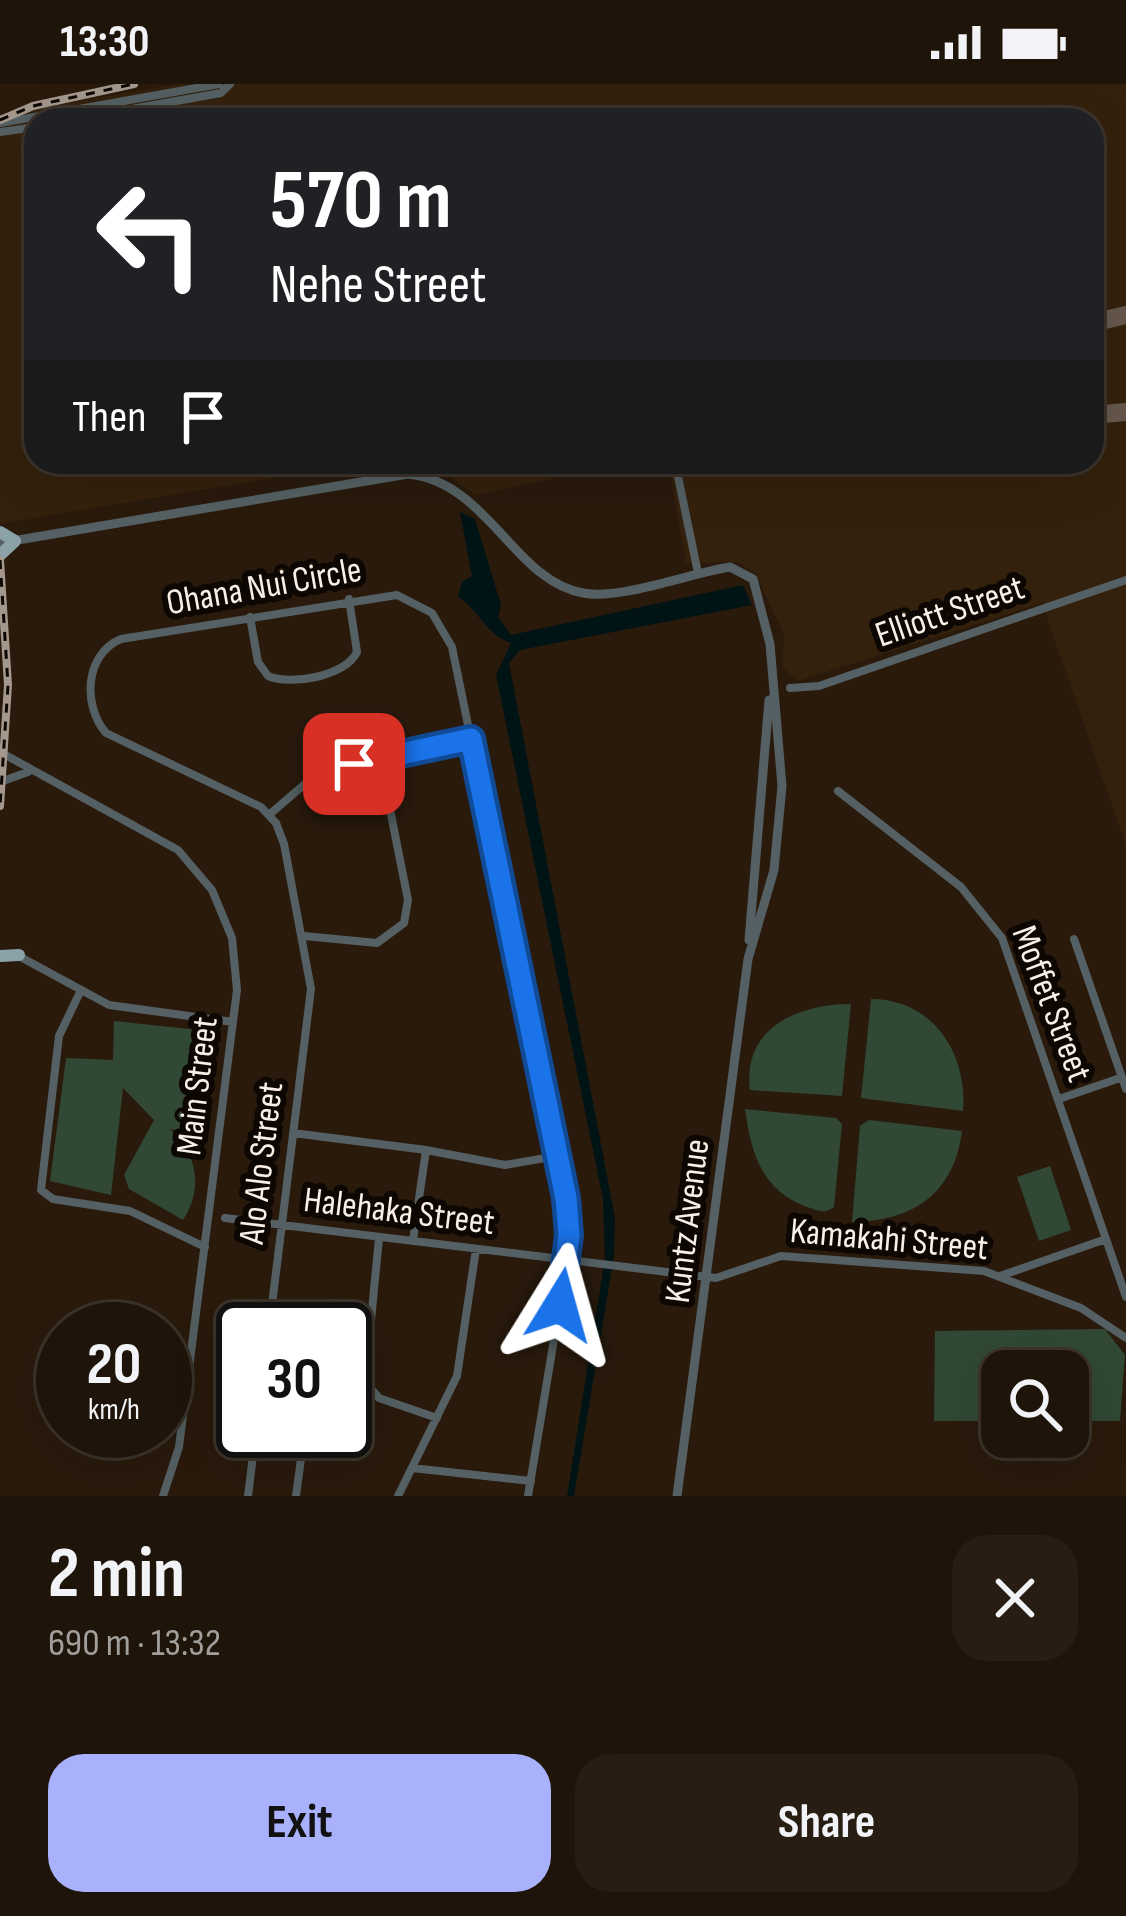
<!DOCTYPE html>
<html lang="en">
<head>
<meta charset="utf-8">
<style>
	:root { --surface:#1f1409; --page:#271d12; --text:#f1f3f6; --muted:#a19e9c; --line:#3c332a; --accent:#a9b0fc }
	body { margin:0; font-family:"Sofia Sans Condensed",sans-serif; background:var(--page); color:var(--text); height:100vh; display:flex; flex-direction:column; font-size:45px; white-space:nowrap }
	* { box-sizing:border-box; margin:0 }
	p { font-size:39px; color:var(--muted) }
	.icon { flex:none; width:66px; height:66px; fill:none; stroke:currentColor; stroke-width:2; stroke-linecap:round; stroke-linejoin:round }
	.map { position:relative; height:1412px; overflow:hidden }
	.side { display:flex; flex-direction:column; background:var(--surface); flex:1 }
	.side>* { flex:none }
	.hud { position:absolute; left:24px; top:24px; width:1080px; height:366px; border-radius:36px; box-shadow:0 12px 48px #0002,0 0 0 3px var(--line); background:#202124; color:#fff; overflow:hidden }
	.buttons { position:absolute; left:981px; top:1266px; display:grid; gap:24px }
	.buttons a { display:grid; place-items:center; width:108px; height:108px; border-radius:24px; background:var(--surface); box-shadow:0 12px 48px #0002,0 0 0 3px var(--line); font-size:60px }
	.speed { position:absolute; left:36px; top:1218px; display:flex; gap:24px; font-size:60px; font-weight:700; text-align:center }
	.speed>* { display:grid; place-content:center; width:156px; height:156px; border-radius:50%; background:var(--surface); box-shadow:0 12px 48px #0002,0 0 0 3px var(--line); line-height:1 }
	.speed small { font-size:30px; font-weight:400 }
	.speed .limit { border:6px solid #111; border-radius:18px; background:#fff; color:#111 }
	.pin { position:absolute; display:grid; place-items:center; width:102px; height:102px; color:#fff; margin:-51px; border-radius:24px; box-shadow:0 6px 18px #0006 }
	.me { position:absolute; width:132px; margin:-66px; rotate:8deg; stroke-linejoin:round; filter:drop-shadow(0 0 9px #0008) }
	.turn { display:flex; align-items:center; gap:42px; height:252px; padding:0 48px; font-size:54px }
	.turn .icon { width:156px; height:156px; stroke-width:2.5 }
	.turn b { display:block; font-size:84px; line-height:102px }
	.then { display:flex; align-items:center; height:114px; padding:0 48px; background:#0003; gap:24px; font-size:45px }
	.round { display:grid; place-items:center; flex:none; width:126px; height:126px; border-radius:36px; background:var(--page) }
	.overview { display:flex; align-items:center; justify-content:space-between; height:204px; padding:0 48px }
	h1 { font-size:72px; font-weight:700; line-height:90px }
	.button { display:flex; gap:24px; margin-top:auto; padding:24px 48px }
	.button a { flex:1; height:138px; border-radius:36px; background:var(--accent); color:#111; font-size:48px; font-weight:700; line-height:138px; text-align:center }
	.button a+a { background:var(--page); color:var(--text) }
	.status { display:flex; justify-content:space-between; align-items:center; height:84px; padding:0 60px; background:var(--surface); direction:ltr }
	.status svg { height:33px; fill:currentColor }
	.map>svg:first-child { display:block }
	.built { fill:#34210d }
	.green { fill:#304834 }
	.water { fill:#001415 }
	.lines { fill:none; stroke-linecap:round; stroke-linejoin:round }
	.taxiway { stroke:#66584c; stroke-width:18 }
	.minor { stroke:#546063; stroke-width:8 }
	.tertiary { stroke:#546063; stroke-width:9 }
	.primary { stroke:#8ba2a9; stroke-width:12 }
	.rail-casing { stroke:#a4978c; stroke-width:8 }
	.rail { stroke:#0d0703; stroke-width:3; stroke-dasharray:9; stroke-linecap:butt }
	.route-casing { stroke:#114b97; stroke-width:30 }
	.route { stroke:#1a73e8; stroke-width:21 }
	.labels { text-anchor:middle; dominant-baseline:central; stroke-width:12; stroke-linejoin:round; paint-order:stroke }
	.street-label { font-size:36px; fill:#faefe6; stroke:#0d0703 }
</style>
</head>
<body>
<div class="status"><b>13:30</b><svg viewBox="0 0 49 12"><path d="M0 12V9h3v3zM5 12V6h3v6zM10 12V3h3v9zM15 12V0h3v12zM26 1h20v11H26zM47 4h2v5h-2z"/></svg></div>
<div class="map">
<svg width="1126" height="1412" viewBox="0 0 1126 1412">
	<rect width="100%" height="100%" fill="#291a0c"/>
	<path class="built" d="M181,0H1126V762L1042,519L798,597L782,583L784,550L755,489L738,478L686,479L668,378H1092V36H36V378H369L0,440V30Z
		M430,378H631L475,411Z"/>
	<path class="green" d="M871,915C933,915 968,970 963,1027L861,1014Z
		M851,920L842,1012L750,1006C742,943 799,920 851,920Z
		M114,937L199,946L212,963L202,1050L170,1045C197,1070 204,1104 183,1136L129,1105L124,1091L154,1036L123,1004L111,1111L50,1097L66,974L113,976Z
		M745,1025L836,1034L842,1040L834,1123C823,1130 819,1127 807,1123C762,1106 751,1070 745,1025Z
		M869,1036L962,1047C954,1110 913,1137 852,1138L860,1042Z
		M1050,1082L1071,1146L1039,1157L1017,1093Z
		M1105,1245L1125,1271L1120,1337H1068V1287H1002V1337H934L935,1247Z"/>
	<path class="water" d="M460,428L475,435L501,521L498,533L511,551L743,501L752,521L520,566L509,579L615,1134L614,1172L574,1412H567L605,1174L603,1115L496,591L511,559C485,550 480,527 458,513L462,498L472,492Z"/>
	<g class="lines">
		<path class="taxiway" d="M1092,239L1126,231
			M1092,331L1126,328"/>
		<path class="minor" d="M70,36L221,9L230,0
			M0,39L219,0
			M0,48L36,43
			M675,378L698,489
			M250,533L258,578L268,592C291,602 346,592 357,568L349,515
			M790,604L819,602L1126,496
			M0,668L178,766L212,806L232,854L237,906L179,1363L163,1412
			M0,698L28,688
			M838,707L961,803L1002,854L1126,1213
			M270,730L320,687L471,655
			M304,852L377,859L404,839L408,816L380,675
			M1074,855L1126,1005
			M15,870L109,921L233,938
			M81,906L59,952L41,1106L53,1115L130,1127L205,1163
			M1059,1015L1120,994
			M293,1049L426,1066L413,1156
			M426,1066L505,1081L557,1072
			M225,1134L716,1194L781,1172L984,1187L1081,1224L1126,1254
			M379,1154L365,1298L379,1314L437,1334
			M1000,1192L1106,1155
			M269,1245L311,905L284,760L276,739L261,723L106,649C82,621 85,570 121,555L397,511L432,529L452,563L565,1114L567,1177L528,1412
			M412,1384L531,1397
			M248,1412L256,1347
			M296,1412L303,1360L298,1347
			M398,1412L457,1292L476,1165"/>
		<path class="tertiary" d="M0,459L408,390C488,398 514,497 583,509C621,516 690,489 730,483L753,495L770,560L782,702L774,786L748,875L677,1412
			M749,856L769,616"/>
		<path class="primary" d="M0,448L15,457L0,471
			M0,872L19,871"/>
		<g class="rail-casing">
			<path id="rail" d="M0,36L33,22L134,0
				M0,476L8,601L0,722"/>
		</g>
		<use href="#rail" class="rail"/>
	</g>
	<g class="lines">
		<g class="route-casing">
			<path id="route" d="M354,680L471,655L566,1114L569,1151L560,1221"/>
		</g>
		<use href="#route" class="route"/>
	</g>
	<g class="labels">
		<g class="street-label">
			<text transform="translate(264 503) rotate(-10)">Ohana Nui Circle</text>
			<text transform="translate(950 528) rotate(-19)">Elliott Street</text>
			<text transform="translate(1051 920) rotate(69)">Moffet Street</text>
			<text transform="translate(198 1002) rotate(-83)">Main Street</text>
			<text transform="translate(262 1079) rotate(-83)">Alo Alo Street</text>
			<text transform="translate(399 1128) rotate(7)">Halehaka Street</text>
			<text transform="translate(688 1137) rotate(-83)">Kuntz Avenue</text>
			<text transform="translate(889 1156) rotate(5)">Kamakahi Street</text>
		</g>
	</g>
</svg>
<div class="buttons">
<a><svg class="icon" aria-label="search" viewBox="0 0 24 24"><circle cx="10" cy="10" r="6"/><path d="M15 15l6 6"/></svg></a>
</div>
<div class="speed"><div>20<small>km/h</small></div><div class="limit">30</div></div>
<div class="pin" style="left:354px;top:680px;background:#d93025"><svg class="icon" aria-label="arrive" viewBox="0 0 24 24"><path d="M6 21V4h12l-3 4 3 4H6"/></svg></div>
<svg class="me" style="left:560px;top:1221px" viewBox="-20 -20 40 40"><path d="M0-17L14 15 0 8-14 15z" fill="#1a73e8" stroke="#fff" stroke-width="4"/></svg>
<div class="hud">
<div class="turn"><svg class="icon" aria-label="left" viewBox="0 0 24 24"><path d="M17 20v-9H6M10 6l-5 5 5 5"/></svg><div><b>570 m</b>Nehe Street</div></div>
<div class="then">Then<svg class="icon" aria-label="arrive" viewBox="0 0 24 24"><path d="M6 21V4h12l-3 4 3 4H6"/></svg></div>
</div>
</div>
<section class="side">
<div class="overview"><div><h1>2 min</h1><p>690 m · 13:32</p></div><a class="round"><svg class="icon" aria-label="close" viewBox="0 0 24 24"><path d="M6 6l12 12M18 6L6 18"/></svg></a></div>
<div class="button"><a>Exit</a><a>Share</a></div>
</section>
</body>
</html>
